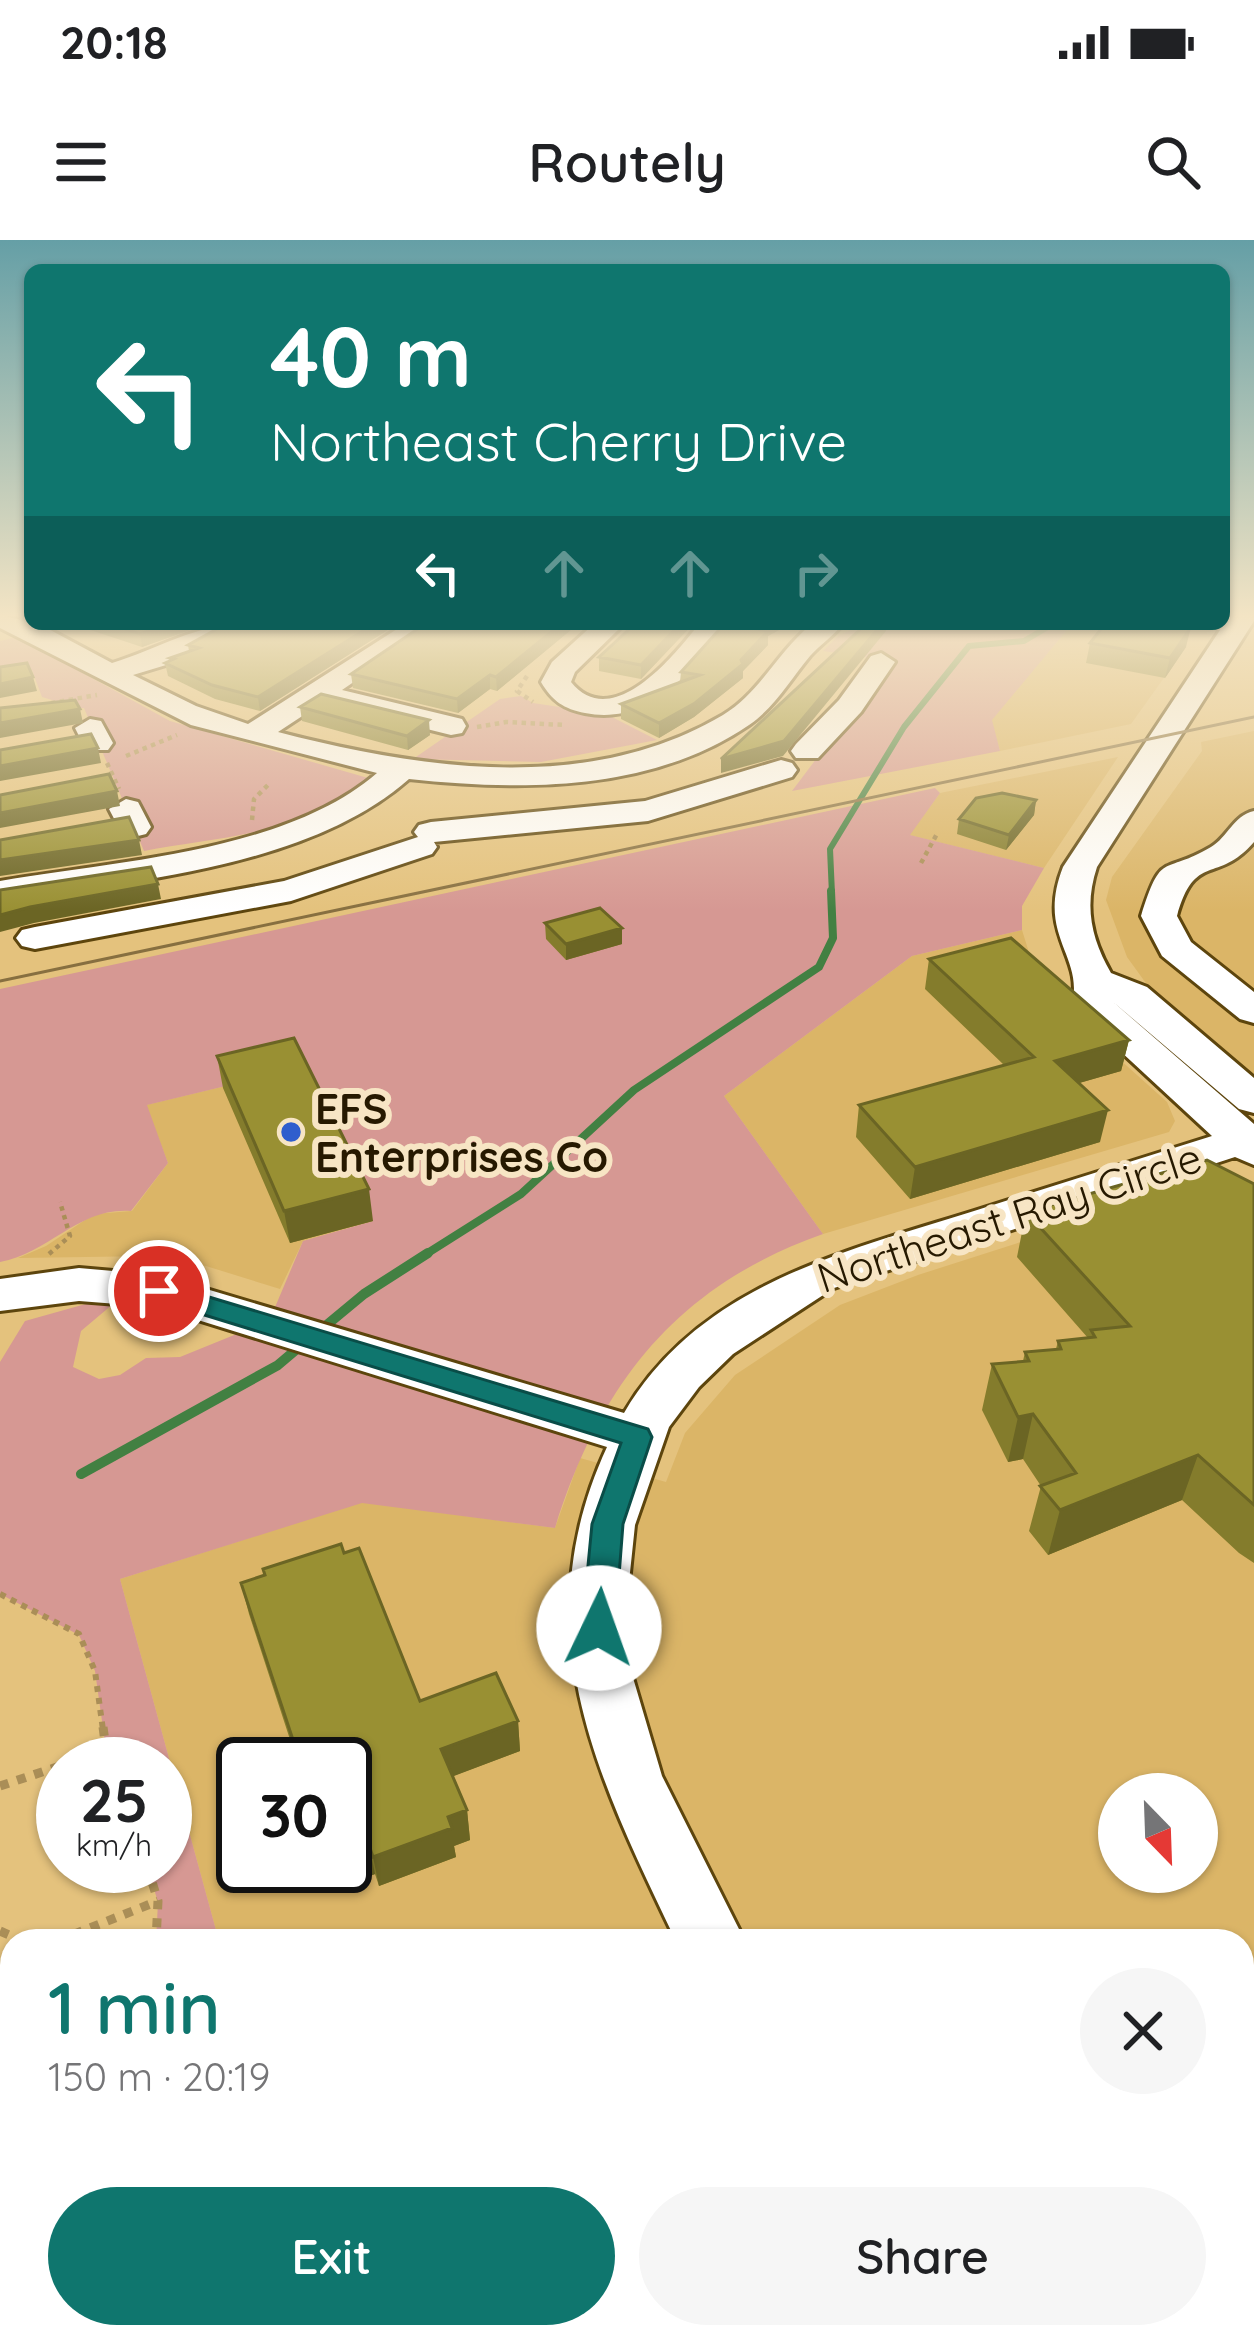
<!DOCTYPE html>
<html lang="en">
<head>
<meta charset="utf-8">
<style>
	:root { --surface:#fff; --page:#f6f6f6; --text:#202124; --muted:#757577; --accent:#0f766e }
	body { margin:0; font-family:Quicksand,sans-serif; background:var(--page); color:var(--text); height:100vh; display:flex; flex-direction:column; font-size:45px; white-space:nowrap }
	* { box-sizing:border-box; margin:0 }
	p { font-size:39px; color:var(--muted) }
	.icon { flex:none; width:66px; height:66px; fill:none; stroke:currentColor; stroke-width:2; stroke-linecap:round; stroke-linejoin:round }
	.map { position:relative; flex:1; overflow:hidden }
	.drawer { position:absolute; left:0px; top:1689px; width:1254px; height:420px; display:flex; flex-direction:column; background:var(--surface); border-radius:36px 36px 0 0; box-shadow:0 3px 9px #0004 }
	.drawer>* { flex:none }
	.top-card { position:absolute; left:24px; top:24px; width:1206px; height:366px; border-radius:18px; box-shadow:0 3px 9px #0004; background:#0f766e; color:#fff; overflow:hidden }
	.needle { width:78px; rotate:157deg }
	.fabs { position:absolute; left:1098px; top:1533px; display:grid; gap:24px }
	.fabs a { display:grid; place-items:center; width:120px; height:120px; border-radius:50%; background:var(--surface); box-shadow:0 3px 9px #0004; font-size:60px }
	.speed { position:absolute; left:36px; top:1497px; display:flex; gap:24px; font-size:60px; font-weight:700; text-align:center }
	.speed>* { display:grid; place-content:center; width:156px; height:156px; border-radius:50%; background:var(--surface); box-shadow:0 3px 9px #0004; line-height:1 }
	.speed small { font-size:30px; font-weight:400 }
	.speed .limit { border:6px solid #111; border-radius:18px; background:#fff; color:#111 }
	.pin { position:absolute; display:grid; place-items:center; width:102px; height:102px; color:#fff; margin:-51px; border:6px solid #fff; border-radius:50%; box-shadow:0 3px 12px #0007 }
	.me { position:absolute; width:132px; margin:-66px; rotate:3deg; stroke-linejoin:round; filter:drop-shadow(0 0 9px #0008) }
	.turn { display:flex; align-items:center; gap:42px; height:252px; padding:0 48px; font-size:54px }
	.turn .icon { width:156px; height:156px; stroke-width:2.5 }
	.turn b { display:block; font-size:84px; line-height:102px }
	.lanes { display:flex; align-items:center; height:114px; padding:0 48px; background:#0003; justify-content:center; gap:60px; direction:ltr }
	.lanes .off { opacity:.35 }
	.round { display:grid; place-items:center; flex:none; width:126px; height:126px; border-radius:63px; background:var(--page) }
	.overview { display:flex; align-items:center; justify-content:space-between; height:204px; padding:0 48px }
	h1 { font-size:72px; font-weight:600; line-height:90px; color:var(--accent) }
	.cta { display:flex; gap:24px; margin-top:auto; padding:24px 48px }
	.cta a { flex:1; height:138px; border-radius:72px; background:var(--accent); color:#fff; font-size:48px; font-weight:600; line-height:138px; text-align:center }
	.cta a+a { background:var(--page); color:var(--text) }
	.status { display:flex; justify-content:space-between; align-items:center; height:84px; padding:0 60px; background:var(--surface); direction:ltr }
	.status svg { height:33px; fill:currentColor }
	header { display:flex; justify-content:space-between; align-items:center; height:156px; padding:0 48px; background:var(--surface); font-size:54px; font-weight:600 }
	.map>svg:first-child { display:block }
	.built { fill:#dbb567; fill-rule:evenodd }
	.green { fill:#d69893 }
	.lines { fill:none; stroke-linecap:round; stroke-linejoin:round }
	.stream-far2 { stroke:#428042; stroke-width:6 }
	.stream-far1 { stroke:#428042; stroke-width:8 }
	.stream { stroke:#428042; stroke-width:10 }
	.minor-casing { stroke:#5d450d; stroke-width:6 }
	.path-far2 { stroke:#aa8e57; stroke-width:4.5; stroke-dasharray:4.5 4.5; stroke-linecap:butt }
	.path-far1 { stroke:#aa8e57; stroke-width:6; stroke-dasharray:6 6; stroke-linecap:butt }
	.path { stroke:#aa8e57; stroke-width:9; stroke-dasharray:9 9; stroke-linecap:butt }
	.minor { fill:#fff; fill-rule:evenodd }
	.tram { stroke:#876f40; stroke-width:3 }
	.wall { fill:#847c2c }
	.shaded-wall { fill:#6b6524 }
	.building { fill:#999033; stroke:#6b6524; stroke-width:3 }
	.route { fill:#0f766e; stroke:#0a4d48; stroke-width:3 }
	.poi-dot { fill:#2f5ecd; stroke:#f7e5c4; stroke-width:4.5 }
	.labels { text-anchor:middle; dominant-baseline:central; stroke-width:12; stroke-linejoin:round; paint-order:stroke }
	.poi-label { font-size:42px; font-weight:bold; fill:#261900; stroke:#f7e5c4; text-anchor:start }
	.street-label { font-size:42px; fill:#261900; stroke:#f7e5c4 }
</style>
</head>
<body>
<div class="status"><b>20:18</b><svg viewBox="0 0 49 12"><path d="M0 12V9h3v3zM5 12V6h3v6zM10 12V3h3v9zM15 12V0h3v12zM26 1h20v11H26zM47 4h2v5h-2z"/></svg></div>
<header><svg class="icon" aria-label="menu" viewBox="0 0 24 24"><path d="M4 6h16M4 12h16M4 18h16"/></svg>Routely<svg class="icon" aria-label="search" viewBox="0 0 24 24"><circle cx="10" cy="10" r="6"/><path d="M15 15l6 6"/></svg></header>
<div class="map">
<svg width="1254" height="2109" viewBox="0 0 1254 2109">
	<rect width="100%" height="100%" fill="#e4c27d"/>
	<path class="built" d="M1072,384H1108L1186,402V407L1131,484L1000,511L991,480Z
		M1254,491V841L1148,746L1127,717L1106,660L1112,637L1202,511L1201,502Z
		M1118,517L1044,628L909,595L940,553Z
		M1022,690L1031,719L1088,791L1167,862L1175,881L1169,892L823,994L724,856L912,716Z
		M301,828L373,981L303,1001L280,1049L206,1026L153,1016L18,1018L46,1006L94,974L132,971L168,923L146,865Z
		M1227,936L1254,944V2051L1242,2058V1701H219L120,1339L362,1262L555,1288L580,1218L666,1242L685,1193L735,1135L840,1065L918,1035ZM243,1524H345V1626H243ZM1119,1554H1197V1632H1119Z
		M327,2097H1178L1158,2109H331Z"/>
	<path class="green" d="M864,384H1072L992,480L1000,511L792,551L890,421L823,411L838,396Z
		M17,397L170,481L368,538C314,594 216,597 144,611L84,468L62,470L52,460L42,457L32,430L0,435V401Z
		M521,456L533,463L606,474L657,500L541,522L413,519L500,459Z
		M935,548L940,553L910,595L1044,628L1022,666V690L912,716L724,856L823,994C676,1046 600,1144 555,1288L362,1263L120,1339L219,1701H156L158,1662L147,1626H165V1524H108L95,1431L79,1395L0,1354V1122L25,1081L107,1058L113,1064L81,1091L73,1127L99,1139L120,1135L146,1118L180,1117L249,1089L273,1072L303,1001L373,981L300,828L147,865L168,923L131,971C78,967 50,1013 0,1022V749Z
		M154,2097H327L331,2109H156Z"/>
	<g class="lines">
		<path class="stream-far2" d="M832,654L830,609L904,487L969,406L1024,401L1053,384"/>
		<path class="stream-far1" d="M423,1016L521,954L634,850L819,727L833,698L831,651"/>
		<path class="stream" d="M317,1093L364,1054L428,1013
			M81,1234L278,1125L304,1103"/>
		<g class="minor-casing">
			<path id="minor" d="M0,375L39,384L112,423C158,409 196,384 243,384L176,422L133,435L196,466L248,484L405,384H438L342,450L462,479L466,486L462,493L451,495L322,463L278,492C421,529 588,555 723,475C760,453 778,411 812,384H843C833,396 820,405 810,416C790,440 775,467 749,485C651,552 522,551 409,539C307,629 130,640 0,663V641C116,621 286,612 377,533L191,485L0,388Z
				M1230,375H1254V381L1097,627C1084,666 1091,698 1111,733L1147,747L1254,838V873L1239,869L1112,761L1254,884V925L1235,917L834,1048L733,1114L699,1147L669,1187L635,1285L627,1361L631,1431L662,1536L745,1701H676C597,1536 523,1389 607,1207L156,1067L79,1061L0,1071V1039L79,1028L159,1035L624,1173C699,1045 843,1012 974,971C1053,946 1133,921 1212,896L1078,772L1072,764C1084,715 1036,696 1063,627Z
				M594,384H624L575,432L571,442C612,493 674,416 699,384H727C693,431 650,486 585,473C564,469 552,461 541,442L552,422Z
				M881,413L895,422L861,472L818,518H796L791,511L796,504L839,460L871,416Z
				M90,479L101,481L113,503L108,510H86L75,488Z
				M781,520L792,523L797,530L792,537L648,581L434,602L437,607L432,614L291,661L35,709L22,706L16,698L22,690L35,687L284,641L418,597L414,592L419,585L431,582L645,561Z
				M126,559L138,562L151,587L146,594L134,597L122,594L109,569Z
				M1254,571V602C1217,645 1195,611 1177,676L1191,702L1254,752V783L1240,779L1162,716L1141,676C1162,609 1162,636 1211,607C1228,597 1233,576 1254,571Z
				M875,2097H956L961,2109H880Z"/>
		</g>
		<path class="path-far2" d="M527,436L517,451L533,462
			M51,463L97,455
			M477,487L506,482L565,485
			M126,516L177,495
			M107,523L119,549
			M252,580L254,559L269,544
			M921,623L938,592
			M49,1014L70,996L60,962"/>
		<path class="path-far1" d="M0,1354L79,1394L95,1431L103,1490"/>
		<path class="path" d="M103,1487L108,1524
			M66,1524L105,1511
			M0,1546L63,1525
			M147,1626L158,1661L156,1701
			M0,1691L23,1701
			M57,1701L158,1661
			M183,2097L186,2109"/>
		<use href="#minor" class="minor"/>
		<path class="tram" d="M0,741L1254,477"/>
	</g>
	<path class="wall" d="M72,384H207L142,407Z
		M226,384H397L260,471L215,459L168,436L165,423L171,420L170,418L189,411L188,405Z
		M425,384H578L497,451L490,449L458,473L353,448L351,434Z
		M693,384L641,439L599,431V417Z
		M722,384H790L768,396V405L743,431V438L694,477L659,498L621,479V464L680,442L681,432L718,391Z
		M1090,403L1186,407L1165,438L1086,423Z
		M300,467L430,495L408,510L302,481Z
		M1036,560L1034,575L1006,610L957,594L959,579Z
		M545,683L622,688V704L566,720L546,699Z
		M929,719L1129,800L1121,831L1079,843L1100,902L910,959L856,897L859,865L1004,825L925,749Z
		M217,816L373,981L290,1003L223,848Z
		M1254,944V1323L1239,1313L1182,1260L1048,1315L1029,1291L1041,1246L1023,1219L1008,1222L982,1170L992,1124L1023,1121L1025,1112L1056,1109L1058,1101L1088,1098L1017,1017L1026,972Z
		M344,1313L420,1461L518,1481L520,1511L453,1536L467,1570L470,1600L454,1606L456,1617L379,1646L375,1634L339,1648L332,1626H345V1524H298L249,1374L241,1343Z"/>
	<path class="shaded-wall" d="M167,384H207L142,407L140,394Z
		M374,384H397L260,471L258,457Z
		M561,384H578L497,451L496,437Z
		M680,384H693L641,439V425Z
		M766,384H790L768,396V405L743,431V438L694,477L659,498V483L741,420L756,389Z
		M882,384H887L886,391L783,516L721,533V519Z
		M1191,387L1186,407L1165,438L1170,418Z
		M490,435V449L458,473L457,459Z
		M33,437L37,451L0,458V444Z
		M80,469L83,483L0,498V483Z
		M429,480L430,495L408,510L407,496Z
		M98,508L101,523L0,541V526Z
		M117,551L120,566L0,588V573Z
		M1036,560L1034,575L1006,610L1009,595Z
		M139,600L142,615L0,636V620Z
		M158,644L161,659L34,683L0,692V675L30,667Z
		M622,688V704L566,720V704Z
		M1129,800L1121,831L1048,852L1055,821Z
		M1108,870L1100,902L910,959L915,927Z
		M369,949L373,981L290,1003L284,971Z
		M1033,1174L1023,1219L1008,1222L1018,1177Z
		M1198,1215L1182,1260L1048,1315L1060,1270Z
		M518,1481L520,1511L446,1539L441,1509Z
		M467,1570L470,1600L454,1606L456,1617L379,1646L373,1617L448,1577Z
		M369,1605L375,1634L339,1648L334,1626H345V1614Z
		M1254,1981V1997L1242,2003V1987Z
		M130,2097H138L140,2109H132Z"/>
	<path class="building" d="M110,384H167L140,394Z
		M226,384H374L258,457L212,445L165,423L174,419L170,418L199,408L188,405Z
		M425,384H561L496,437L490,435L457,459L351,434Z
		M635,384H680L641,425L599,417Z
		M722,384H766L756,389L768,391L741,420L743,424L695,463L659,483L621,464L700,435L681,432L718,391Z
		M866,384H882L784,501L721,519Z
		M1105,384H1179L1191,387L1170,418L1090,403Z
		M27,423L33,437L0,444V427Z
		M321,454L429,480L407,496L300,467Z
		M75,460L80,469L0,483V468Z
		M91,494L98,508L0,526V510Z
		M109,534L117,551L0,573V555Z
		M1002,553L1036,560L1009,595L959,579L976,558Z
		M129,577L139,600L0,620V600Z
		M151,627L158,644L30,667L0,675V650Z
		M600,668L622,688L566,704L545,683Z
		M1011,698L1129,800L1055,821L1108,870L915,927L859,865L1034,817L929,719Z
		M294,798L369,949L284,971L217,816Z
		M1207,920L1254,944V1265L1198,1215L1060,1270L1040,1246L1076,1233L1033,1174L1018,1177L992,1124L1029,1121L1025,1112L1061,1109L1058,1101L1095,1097L1091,1090L1130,1086L1026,972Z
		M341,1304L344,1313L359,1308L420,1461L496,1433L518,1481L441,1509L467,1570L448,1577L452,1588L373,1617L369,1605L345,1614V1524H301L241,1343L265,1335L263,1329Z
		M12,1730V2097H130L132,2109H0V1734Z
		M1254,1786V1981L1242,1987V1792Z
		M414,2097H736L741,2109H389Z"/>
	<linearGradient id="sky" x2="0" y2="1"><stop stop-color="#659fa6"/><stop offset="0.56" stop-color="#f3e4c4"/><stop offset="1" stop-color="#f3e4c4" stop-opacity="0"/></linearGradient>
	<rect width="1254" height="671" fill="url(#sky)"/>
	<path class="route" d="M159,1042L648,1189L652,1197L623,1284L615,1388L610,1398L599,1402L587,1398L582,1388L592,1284L621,1203L149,1058L145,1051L149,1045Z"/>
	<circle class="poi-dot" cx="291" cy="892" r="12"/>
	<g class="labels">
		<g class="poi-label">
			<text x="315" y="868">EFS<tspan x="315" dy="48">Enterprises Co</tspan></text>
		</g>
		<g class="street-label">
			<text transform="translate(1009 977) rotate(-18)">Northeast Ray Circle</text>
		</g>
	</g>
</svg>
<div class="fabs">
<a><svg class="needle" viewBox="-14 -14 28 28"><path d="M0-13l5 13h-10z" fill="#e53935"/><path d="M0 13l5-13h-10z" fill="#757577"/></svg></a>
</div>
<div class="speed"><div>25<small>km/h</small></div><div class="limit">30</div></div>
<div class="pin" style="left:159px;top:1051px;background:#d93025"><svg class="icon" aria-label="arrive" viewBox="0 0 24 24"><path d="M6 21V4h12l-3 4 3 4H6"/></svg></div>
<svg class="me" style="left:599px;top:1388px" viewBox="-20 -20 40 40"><circle r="19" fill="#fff"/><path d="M0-13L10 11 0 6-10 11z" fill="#0f766e"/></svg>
<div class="top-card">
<div class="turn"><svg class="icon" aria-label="left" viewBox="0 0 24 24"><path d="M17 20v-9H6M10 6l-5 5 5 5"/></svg><div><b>40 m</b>Northeast Cherry Drive</div></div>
<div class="lanes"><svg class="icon" aria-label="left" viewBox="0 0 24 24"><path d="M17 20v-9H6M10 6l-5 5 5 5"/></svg><svg class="icon off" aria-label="ahead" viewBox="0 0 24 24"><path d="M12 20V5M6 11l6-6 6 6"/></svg><svg class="icon off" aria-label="ahead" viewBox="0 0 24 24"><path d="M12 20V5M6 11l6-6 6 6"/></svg><svg class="icon off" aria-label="right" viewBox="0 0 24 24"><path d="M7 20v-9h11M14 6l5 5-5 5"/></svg></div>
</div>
<section class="drawer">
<div class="overview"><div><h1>1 min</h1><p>150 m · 20:19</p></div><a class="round"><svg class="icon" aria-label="close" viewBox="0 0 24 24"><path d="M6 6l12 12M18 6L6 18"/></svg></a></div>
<div class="cta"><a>Exit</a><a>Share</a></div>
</section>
</div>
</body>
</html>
